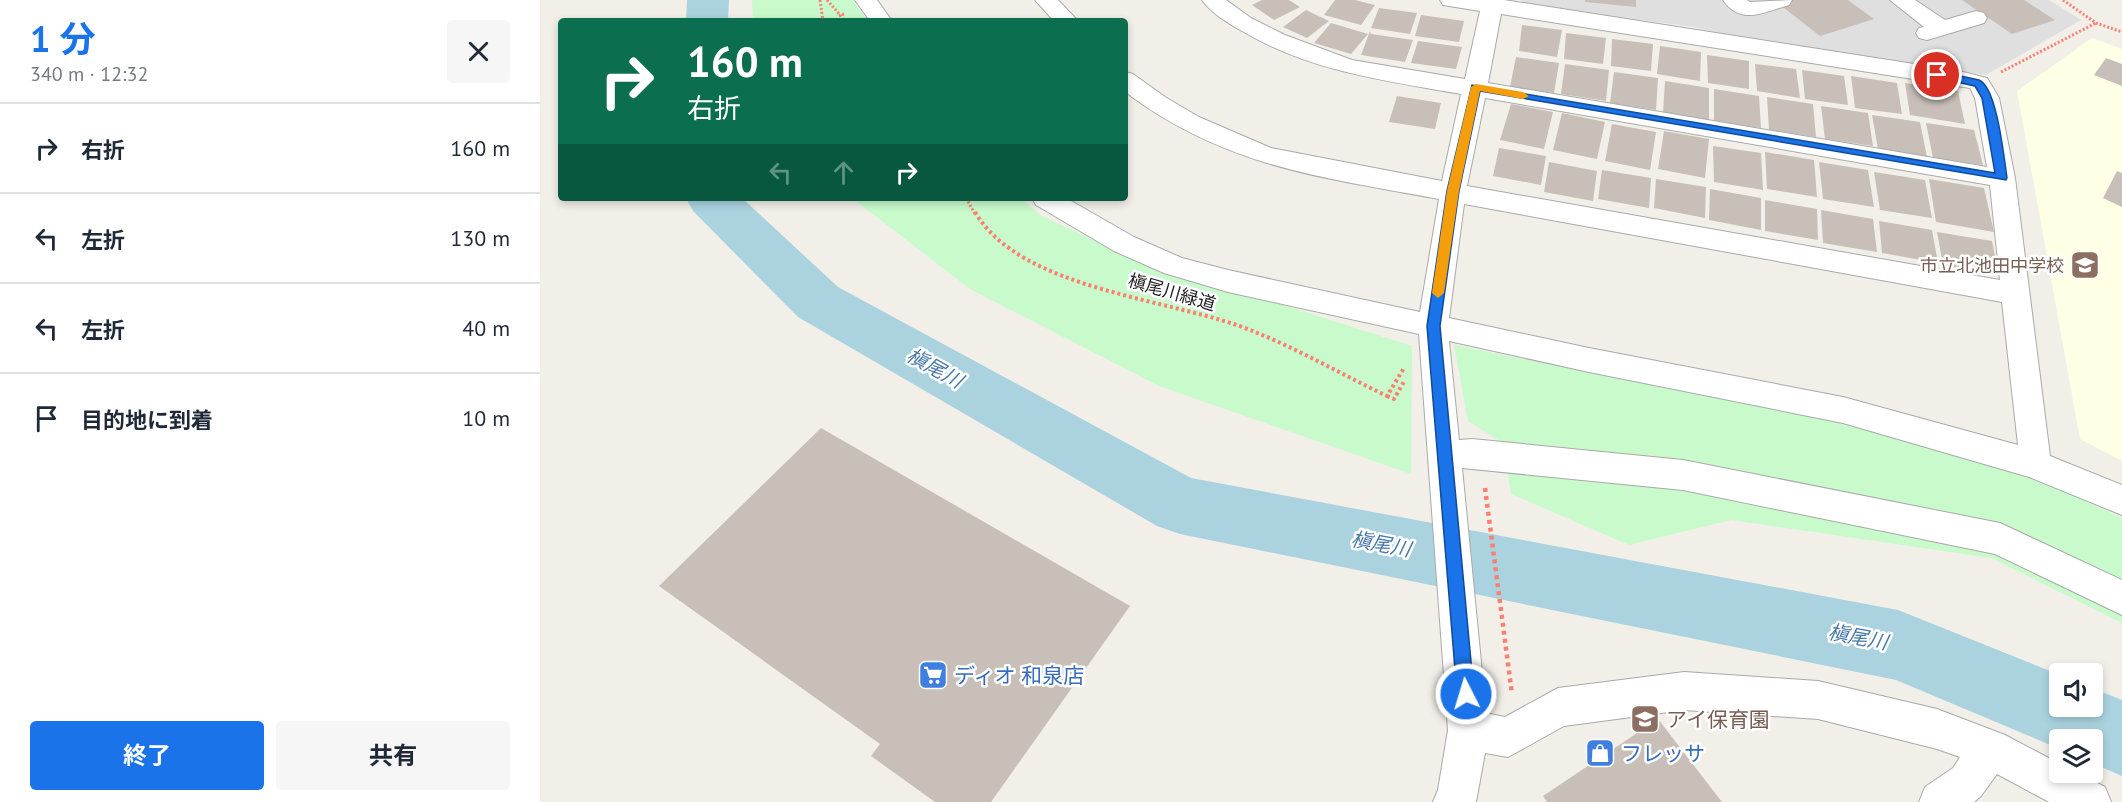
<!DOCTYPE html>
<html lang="ja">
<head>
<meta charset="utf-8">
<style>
	:root { --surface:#fff; --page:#f6f6f7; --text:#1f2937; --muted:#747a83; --line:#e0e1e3; --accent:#1a73e8 }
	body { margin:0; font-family:"PT Sans","Noto Sans JP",sans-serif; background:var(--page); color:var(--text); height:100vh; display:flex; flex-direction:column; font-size:22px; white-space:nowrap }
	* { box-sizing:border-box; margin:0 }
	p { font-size:20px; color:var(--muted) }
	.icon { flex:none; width:33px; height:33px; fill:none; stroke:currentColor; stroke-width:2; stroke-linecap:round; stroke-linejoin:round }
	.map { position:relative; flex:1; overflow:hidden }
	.details { display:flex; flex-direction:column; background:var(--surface); width:540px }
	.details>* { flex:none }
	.hud { position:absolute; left:18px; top:18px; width:570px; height:183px; border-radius:6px; box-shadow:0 3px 9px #0003; background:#0b6e4f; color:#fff; overflow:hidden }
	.controls { position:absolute; left:1509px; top:663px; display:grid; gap:12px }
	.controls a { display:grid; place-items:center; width:54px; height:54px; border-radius:6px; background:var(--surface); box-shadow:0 3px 9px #0003; font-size:30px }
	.pin { position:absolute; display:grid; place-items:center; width:51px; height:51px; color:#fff; margin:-26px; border:3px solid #fff; border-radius:50%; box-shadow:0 2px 6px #0007 }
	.me { position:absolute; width:66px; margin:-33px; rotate:355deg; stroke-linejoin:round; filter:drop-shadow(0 0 4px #0008) }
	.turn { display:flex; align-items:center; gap:21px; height:126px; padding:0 30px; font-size:27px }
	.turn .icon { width:78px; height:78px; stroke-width:2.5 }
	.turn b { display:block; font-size:42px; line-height:51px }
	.lanes { display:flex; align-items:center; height:57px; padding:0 30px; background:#0003; justify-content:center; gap:30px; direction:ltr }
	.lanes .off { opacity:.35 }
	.round { display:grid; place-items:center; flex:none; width:63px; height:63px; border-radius:6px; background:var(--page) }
	.overview { display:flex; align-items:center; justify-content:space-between; height:102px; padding:0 30px }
	h1 { font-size:36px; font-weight:700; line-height:45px; color:var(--accent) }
	.action { display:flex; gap:12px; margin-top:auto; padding:12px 30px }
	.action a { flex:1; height:69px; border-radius:6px; background:var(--accent); color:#fff; font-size:24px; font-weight:700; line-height:69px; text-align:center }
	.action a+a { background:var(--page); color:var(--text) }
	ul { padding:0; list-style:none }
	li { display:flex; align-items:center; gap:18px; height:90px; padding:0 30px; border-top:2px solid var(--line) }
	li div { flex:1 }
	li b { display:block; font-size:22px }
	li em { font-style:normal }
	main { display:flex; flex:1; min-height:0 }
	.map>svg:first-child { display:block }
	.residential { fill:#e0dfdf }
	.education { fill:#ffffe5 }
	.park { fill:#c8facc }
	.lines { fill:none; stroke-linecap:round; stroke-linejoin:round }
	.river { fill:#aad3df; fill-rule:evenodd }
	.building { fill:#c7bfb8 }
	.minor-casing { stroke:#a9a9a9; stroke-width:2 }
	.path-far2 { stroke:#fa8072; stroke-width:3; stroke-dasharray:2 2; stroke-linecap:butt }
	.path-far1 { stroke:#fa8072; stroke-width:4; stroke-dasharray:3 3; stroke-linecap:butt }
	.path { stroke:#fa8072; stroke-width:4.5; stroke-dasharray:4 4; stroke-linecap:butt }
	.minor { fill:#fff; fill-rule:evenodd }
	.route { fill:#1a73e8; stroke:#114b97; stroke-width:1.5 }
	.slow { fill:#f59e0b }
	.labels { text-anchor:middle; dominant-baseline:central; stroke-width:5; stroke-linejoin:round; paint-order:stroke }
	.education-label { font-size:18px; fill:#785e54; stroke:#fff; text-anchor:end }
	.street-label { font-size:18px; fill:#222; stroke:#fff }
	.water-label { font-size:20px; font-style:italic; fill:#4a7aab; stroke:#fff }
	.near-shop-label { font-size:21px; fill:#366cbe; stroke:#fff; text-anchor:start }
	.near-education-label { font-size:21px; fill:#785e54; stroke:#fff; text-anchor:start }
</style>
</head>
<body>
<main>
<section class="details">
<div class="overview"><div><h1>1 分</h1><p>340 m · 12:32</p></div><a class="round"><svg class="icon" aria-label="close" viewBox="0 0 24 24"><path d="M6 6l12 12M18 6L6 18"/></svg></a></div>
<ul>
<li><svg class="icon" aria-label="right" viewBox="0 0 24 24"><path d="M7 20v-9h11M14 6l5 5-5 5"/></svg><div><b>右折</b></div><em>160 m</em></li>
<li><svg class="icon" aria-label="left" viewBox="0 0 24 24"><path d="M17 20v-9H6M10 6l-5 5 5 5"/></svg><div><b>左折</b></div><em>130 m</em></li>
<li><svg class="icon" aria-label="left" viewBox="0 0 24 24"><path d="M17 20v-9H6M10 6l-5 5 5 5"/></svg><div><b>左折</b></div><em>40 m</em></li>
<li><svg class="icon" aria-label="arrive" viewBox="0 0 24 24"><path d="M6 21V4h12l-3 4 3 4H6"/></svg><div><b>目的地に到着</b></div><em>10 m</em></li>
</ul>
<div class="action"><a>終了</a><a>共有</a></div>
</section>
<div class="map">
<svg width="1582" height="802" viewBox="0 0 1582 802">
	<rect width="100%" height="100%" fill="#f2efe9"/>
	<path class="residential" d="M981,0H1509L1541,20L1446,75L1199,38L1154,27L987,5Z"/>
	<path class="education" d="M1552,38L1582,49V461L1540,439L1477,91Z"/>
	<path class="park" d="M212,0H313L327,21H213Z
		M312,198H481L500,215L581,253L872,346L871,474L619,386L430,289Z
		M914,345L1305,422L1502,481L1582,518V623L1451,558L1191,520L1089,545L971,494L963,443L928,421Z"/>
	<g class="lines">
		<path class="river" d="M147,0H189L188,21H146Z
			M146,198H202L298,287L651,478L1358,610L1520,675V706H1552V688L1582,700V776L1552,763V740H1520V749L1356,680L640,534L617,526L258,317L153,211Z"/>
	</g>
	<path class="building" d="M722,0H749L760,7L734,20L712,5Z
		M795,0H815L835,5L821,25L784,15Z
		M1045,0H1096V7L1045,2Z
		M1234,0H1308L1334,19L1280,36Z
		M1422,0H1484L1515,20L1472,34Z
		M839,8L877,13L870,34L831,28Z
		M766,10L789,21L767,38L743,27Z
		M881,15L924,21L919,42L875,36Z
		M791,23L828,34L811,54L774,43Z
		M982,25L1022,30L1017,57L979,51Z
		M830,31L831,34L873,40L865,62L821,55Z
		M1026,33L1066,38L1063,64L1024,59Z
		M1072,39L1113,44L1111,71L1071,66Z
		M878,41L922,47L916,69L871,63Z
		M1120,46L1161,52L1160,81L1117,74Z
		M1167,55L1209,61V89L1168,83Z
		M976,57L1019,63L1014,93L970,87Z
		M1566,58L1582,64V86L1554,75Z
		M1025,64L1069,70L1066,101L1021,94Z
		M1215,64L1256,69L1260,98L1217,91Z
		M1262,70L1304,76L1308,105L1265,99Z
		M1074,72L1118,78L1116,110L1070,103Z
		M1311,76L1357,83L1362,114L1315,108Z
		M1125,81L1169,88V120L1123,113Z
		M1365,83L1418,91L1425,124L1370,115Z
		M1174,89L1219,96L1221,128L1174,121Z
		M857,96L901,103L895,129L849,122Z
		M1227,97L1273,104L1276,137L1229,130Z
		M971,104L1013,112L1004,149L960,140Z
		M1281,106L1328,113L1333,146L1285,139Z
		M1022,113L1065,122L1057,159L1013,150Z
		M1332,115L1380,122L1387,157L1338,149Z
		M1386,123L1434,130L1443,165L1393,158Z
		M1072,124L1116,132L1110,170L1065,161Z
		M1124,131L1169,139L1165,178L1118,169Z
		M1173,146L1221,153L1223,190L1174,182Z
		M959,148L1006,156L1001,185L953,176Z
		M1225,152L1274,160L1277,197L1227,189Z
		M1009,162L1057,171L1053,201L1004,192Z
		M1279,162L1328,170L1334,207L1283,199Z
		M1062,170L1111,178L1109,208L1058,199Z
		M1577,171L1582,173V207L1563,198Z
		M1334,172L1385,180L1392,218L1340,210Z
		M1116,179L1166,187L1165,218L1114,208Z
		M1389,179L1444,188L1454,232L1396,222Z
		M1170,189L1221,198V230L1169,220Z
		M1225,200L1277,209L1278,240L1225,231Z
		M1281,210L1333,219L1337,252L1283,243Z
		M1339,221L1392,230L1398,263L1342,253Z
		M1397,232L1452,241L1459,275L1403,265Z
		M281,428L590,606L451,802H395L331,756L340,744L119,586Z
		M1118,719L1182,802H1007L1003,796Z"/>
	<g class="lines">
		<g class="minor-casing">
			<path id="minor" d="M315,0H337L352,21H330Z
				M495,0H518L538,21H514Z
				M662,0H686L711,18L745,35L812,60L925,79L940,11L903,5L900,0H964L1419,71L1447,78L1459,98L1475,178L1510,456L1582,485V515L1489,477L1303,423L1049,372L909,341L919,440L932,439L1143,460L1460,523L1582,580V615L1455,554L1143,490L922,468L946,713L965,717L1018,688L1144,672L1278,681L1397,709L1465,735L1520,764V772H1536L1565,787L1571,802H1509L1457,774L1441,796L1434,802H1379L1385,787L1413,768L1420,757L1397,749L1278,719L1144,710L1024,726L968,757L945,753L936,802H893L898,790L908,730L879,334L688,292L624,273L574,251L496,205L492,198H526L594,237L642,258L688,270L880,312L899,199C784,178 689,167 592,97L585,91V72L593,74L625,97L659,117L731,148L902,181L921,94C843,80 772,72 702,31C688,23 671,13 662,0ZM961,14L1430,88L1435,98L1447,167L948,83ZM945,98L1450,185L1460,280L927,186ZM924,204L1462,302L1478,445L1303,397L1049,348L909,318Z
				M1183,0H1207L1210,2L1252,0L1249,5C1224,12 1201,26 1183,0Z
				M1350,0H1375L1405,20L1436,11L1444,13L1447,18L1444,23L1387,40L1379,38L1376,33L1379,28L1384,27Z"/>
		</g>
		<path class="path-far2" d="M280,0L283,21
			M287,0L300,15
			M1523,0L1556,23L1582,32
			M304,14L300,15L304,21
			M1461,72L1556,23
			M426,198L435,214"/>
		<path class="path-far1" d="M435,212C482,292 635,298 715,332C760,350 803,375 847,396L864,368
			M847,396L854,399L865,380"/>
		<path class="path" d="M945,488L972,694"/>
		<use href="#minor" class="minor"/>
	</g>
	<path class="route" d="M1397,71L1439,80C1457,87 1464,158 1467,178L1466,180L940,91L919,191L900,326L934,694L931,700L926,702L920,700L917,694L887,326L907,191L932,85L1455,173L1442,98L1435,86L1393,77L1392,75Z"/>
	<path class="slow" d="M936,84L983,92L989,96L983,99L940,91L919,191L904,293L898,298L892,293L907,191L931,87Z"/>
	<defs>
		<g id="school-square" transform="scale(1.5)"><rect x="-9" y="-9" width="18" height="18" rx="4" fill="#8d6e63" stroke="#fff"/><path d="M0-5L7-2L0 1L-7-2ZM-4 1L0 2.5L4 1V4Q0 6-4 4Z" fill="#fff"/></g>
		<g id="supermarket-square" transform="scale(1.5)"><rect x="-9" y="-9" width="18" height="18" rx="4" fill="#3f7fe0" stroke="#fff"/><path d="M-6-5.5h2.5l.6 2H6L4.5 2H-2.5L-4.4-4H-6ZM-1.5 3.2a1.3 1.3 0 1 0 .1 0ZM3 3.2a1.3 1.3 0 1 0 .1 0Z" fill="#fff"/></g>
		<g id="shop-square" transform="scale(1.5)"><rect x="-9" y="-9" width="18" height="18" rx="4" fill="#3f7fe0" stroke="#fff"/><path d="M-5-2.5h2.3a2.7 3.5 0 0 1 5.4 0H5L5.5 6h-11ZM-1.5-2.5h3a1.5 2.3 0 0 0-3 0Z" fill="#fff"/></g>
	</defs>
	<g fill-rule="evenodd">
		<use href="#school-square" x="1545" y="265"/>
		<use href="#supermarket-square" x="393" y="675"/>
		<use href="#school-square" x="1105" y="719"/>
		<use href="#shop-square" x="1060" y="753"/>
	</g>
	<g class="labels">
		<g class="education-label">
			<text x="1524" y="265">市立北池田中学校</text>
		</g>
		<g class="street-label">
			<text transform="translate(632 292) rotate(16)">槇尾川緑道</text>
		</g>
		<g class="water-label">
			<text transform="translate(395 368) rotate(29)">槇尾川</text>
			<text transform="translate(841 544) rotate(11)">槇尾川</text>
			<text transform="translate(1318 637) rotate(11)">槇尾川</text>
		</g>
		<g class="near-shop-label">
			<text x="414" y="675">ディオ 和泉店</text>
			<text x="1081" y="753">フレッサ</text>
		</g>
		<g class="near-education-label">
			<text x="1126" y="719">アイ保育園</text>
		</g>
	</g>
</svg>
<div class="controls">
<a><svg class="icon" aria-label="sound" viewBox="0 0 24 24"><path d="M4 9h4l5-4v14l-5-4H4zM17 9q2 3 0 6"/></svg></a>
<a><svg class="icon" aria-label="layers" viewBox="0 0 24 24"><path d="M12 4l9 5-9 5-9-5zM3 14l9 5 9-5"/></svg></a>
</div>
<div class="pin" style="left:1397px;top:75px;background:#d93025"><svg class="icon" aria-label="arrive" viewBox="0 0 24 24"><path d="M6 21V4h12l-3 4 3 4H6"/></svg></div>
<svg class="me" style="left:926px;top:694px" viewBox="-20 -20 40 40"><circle r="17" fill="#1a73e8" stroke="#fff" stroke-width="3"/><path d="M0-11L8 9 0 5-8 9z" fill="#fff"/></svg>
<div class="hud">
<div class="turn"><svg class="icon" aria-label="right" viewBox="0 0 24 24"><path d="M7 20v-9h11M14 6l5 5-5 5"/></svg><div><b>160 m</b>右折</div></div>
<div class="lanes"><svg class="icon off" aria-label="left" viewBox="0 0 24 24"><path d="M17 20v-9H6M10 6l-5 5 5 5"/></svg><svg class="icon off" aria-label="ahead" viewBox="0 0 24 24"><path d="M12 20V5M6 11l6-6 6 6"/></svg><svg class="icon" aria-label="right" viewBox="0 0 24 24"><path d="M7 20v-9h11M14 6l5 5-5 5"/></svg></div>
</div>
</div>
</main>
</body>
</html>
